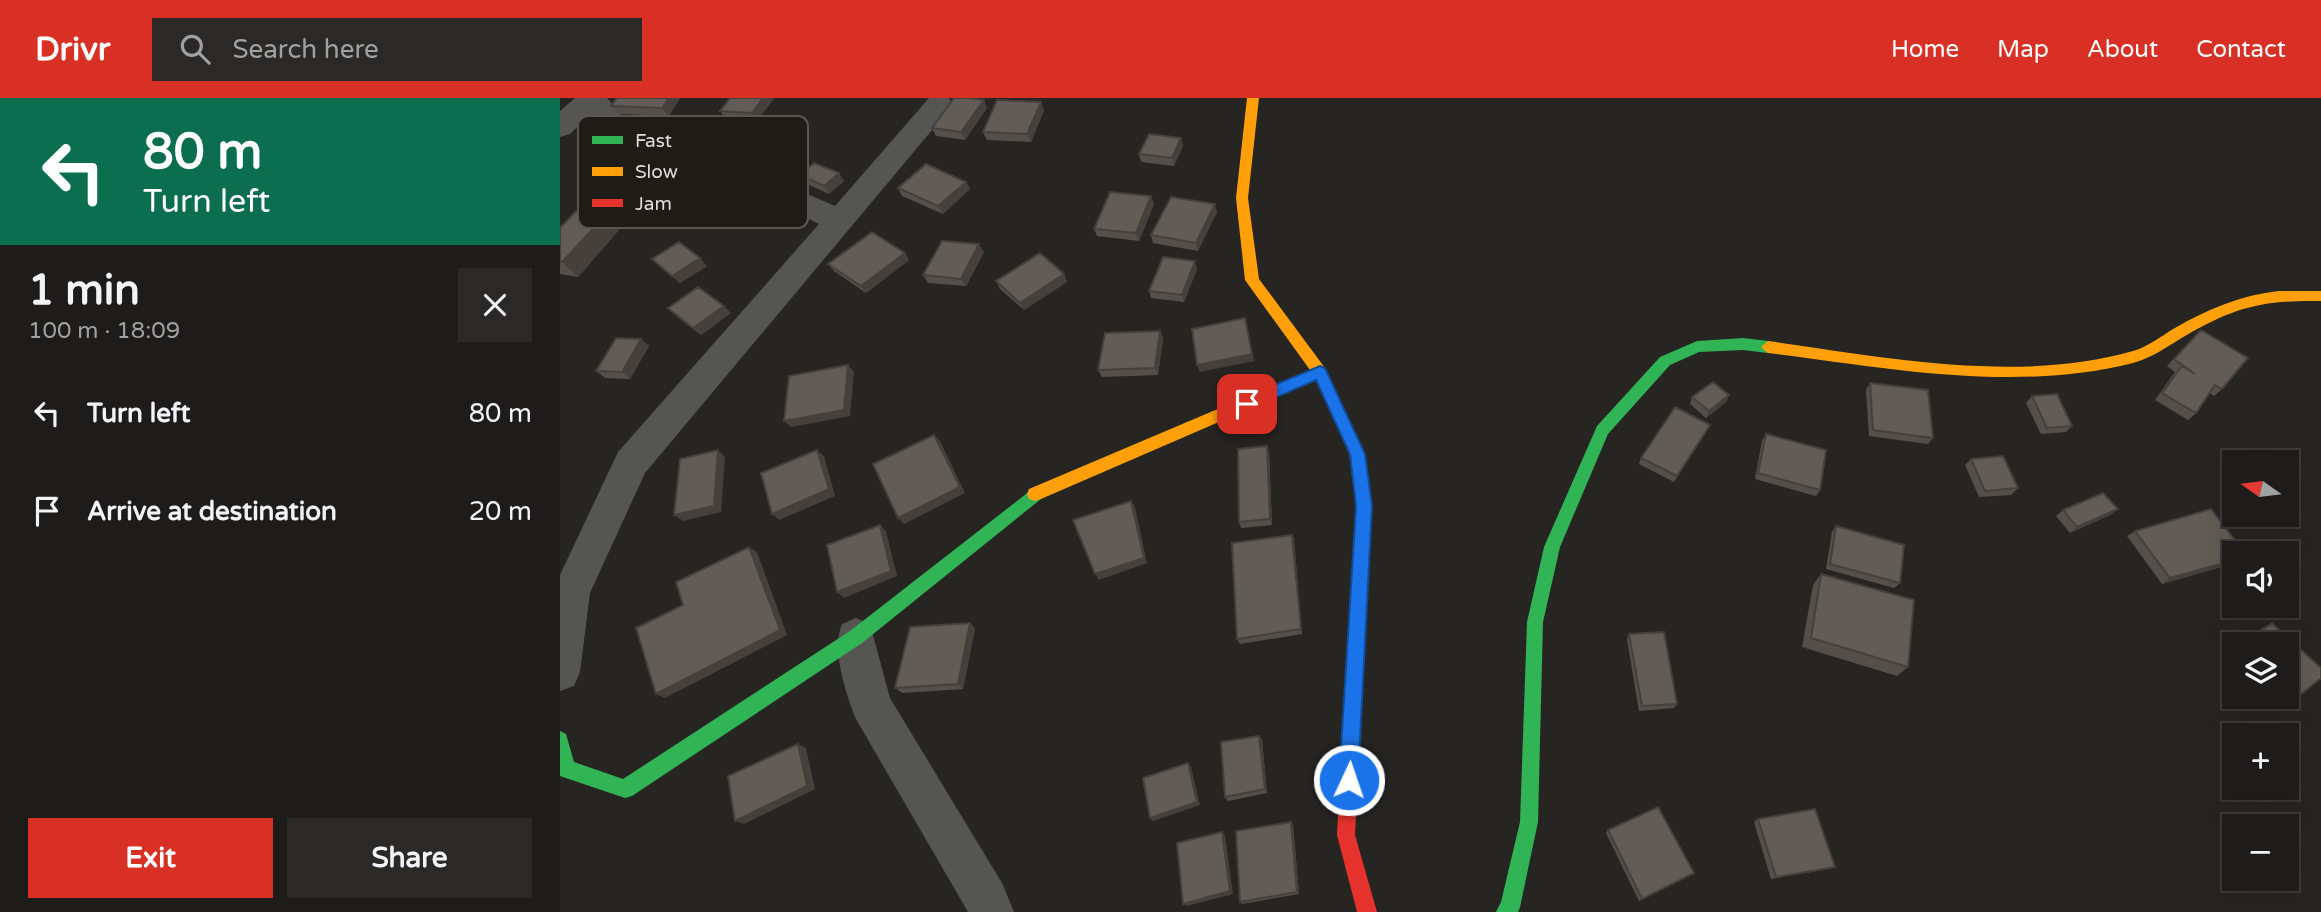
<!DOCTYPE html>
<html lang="en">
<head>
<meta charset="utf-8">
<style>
	:root { --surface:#1d1c1a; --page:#2a2927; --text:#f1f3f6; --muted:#a0a1a2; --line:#3b3a39; --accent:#d93025 }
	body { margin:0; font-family:"Varela Round",sans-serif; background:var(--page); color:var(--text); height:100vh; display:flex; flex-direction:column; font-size:26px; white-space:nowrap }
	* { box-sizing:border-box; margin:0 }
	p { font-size:23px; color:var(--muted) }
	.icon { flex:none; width:38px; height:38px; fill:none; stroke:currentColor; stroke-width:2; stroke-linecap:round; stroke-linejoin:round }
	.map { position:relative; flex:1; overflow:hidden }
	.drawer { display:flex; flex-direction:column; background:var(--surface); width:560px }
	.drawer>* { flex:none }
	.banner { background:#0b6e4f; color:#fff; overflow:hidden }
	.needle { width:46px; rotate:284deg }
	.buttons { position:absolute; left:1662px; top:352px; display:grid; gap:14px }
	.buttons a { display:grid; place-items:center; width:77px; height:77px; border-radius:0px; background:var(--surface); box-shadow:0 7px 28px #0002,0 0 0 2px var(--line); font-size:35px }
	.pin { position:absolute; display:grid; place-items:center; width:60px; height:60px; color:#fff; margin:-30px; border-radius:14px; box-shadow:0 4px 10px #0006 }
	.me { position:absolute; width:77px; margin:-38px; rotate:3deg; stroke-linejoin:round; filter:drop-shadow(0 0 5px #0008) }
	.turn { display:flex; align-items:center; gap:24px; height:147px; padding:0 28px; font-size:32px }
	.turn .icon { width:91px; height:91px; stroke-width:2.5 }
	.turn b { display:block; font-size:49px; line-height:60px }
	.round { display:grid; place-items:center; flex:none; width:74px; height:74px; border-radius:0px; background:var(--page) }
	.head { display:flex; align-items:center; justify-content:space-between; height:119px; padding:0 28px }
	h1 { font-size:42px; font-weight:700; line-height:52px }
	.primary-button { display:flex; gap:14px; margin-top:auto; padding:14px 28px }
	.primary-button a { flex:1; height:80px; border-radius:0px; background:var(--accent); color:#fff; font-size:28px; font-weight:700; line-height:80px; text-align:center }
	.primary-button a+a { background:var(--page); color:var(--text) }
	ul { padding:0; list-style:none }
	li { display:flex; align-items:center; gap:21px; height:98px; padding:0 28px }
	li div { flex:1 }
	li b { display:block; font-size:26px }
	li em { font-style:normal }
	header { display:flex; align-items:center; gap:42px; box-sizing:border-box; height:98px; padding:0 35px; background:var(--accent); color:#fff }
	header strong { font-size:33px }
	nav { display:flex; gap:38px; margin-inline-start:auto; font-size:24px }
	.search { width:490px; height:63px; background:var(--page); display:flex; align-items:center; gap:18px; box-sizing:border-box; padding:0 24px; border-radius:0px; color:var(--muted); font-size:26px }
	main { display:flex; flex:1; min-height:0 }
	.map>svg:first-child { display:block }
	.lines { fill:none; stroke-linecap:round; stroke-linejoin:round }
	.street { fill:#555554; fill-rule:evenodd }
	.fast { fill:#30b455; fill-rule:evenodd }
	.slow { fill:#ff9f0a; fill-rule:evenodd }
	.jam { fill:#e5322d; fill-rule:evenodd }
	.wall { fill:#544f4a }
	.shaded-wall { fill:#45403c }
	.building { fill:#625c56; stroke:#45403c; stroke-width:2 }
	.route { fill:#1a73e8; stroke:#114b97; stroke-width:2 }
	.key { fill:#1f1c17; stroke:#595652; stroke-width:2 }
	.key-label { font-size:19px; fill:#dfddda }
</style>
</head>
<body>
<header>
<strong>Drivr</strong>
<div class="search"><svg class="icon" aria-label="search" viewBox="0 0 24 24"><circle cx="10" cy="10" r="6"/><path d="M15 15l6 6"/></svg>Search here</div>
<nav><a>Home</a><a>Map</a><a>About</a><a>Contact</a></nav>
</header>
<main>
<section class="drawer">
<div class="banner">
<div class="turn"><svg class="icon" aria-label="left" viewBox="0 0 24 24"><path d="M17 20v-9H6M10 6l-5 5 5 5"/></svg><div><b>80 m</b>Turn left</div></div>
</div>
<div class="head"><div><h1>1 min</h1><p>100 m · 18:09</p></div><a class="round"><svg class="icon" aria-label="close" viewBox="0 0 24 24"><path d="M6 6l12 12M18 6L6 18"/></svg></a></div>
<ul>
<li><svg class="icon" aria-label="left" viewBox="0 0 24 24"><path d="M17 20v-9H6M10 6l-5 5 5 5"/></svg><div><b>Turn left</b></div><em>80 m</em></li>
<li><svg class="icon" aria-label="arrive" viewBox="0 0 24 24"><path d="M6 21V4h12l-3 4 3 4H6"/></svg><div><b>Arrive at destination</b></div><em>20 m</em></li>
</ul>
<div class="primary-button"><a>Exit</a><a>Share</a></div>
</section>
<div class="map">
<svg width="1761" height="814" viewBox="0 0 1761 814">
	<rect width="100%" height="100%" fill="#272522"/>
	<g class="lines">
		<path class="street" d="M15,0H47L74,32L125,80L236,91L275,108L369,0H389L393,7L85,375L30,495L20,574L14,588L0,593V477L58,354L259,126L231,112L106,97L54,46L30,17L10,36L0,39V13Z
			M296,520L310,526L330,600L442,785L454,814H408L296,621C286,596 271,551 282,526Z"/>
		<path class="fast" d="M1183,240L1208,243L1215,249L1208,255L1183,252L1139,254L1110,267L1048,336L1000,449L983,524L978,724L960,809L958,814H936L941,804L960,724L967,524L984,449L1037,328L1100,259L1137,243Z
			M767,284L772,286L805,356L812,408L798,677L795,683L789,686L783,683L780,677L796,408L789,356L760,290Z
			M475,389L481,391L483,396L481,401L302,545L72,698L65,700L0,678V633L6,636L14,664L63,681L290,533Z"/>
		<path class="slow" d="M687,0H699L688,100L699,181L765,270L774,290L772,294H762L756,282L481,401L475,403L469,401L467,396L469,391L750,272L685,182L676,100Z
			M1719,193H1761V203C1703,202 1675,209 1625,238C1608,248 1592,260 1573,265C1453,295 1328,270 1208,255L1201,249L1208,243C1323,259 1459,286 1573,253C1588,249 1601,238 1615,230C1648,211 1681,197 1719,193Z"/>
		<path class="jam" d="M789,668L795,671L798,677L795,737L817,814H797L777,737L780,677L783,671Z"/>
	</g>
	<path class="wall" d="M57,0H120L109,18L58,16L51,8Z
		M214,0L197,23L166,21L160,13Z
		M427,10L405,42L376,38L372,30Z
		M484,12L471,44L427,42L423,34Z
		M623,48L614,68L581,64L579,56Z
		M198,56L157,84L128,66L121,58Z
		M240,77L284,83L269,96L245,85Z
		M406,84L410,91L383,116L342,98L338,90Z
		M591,98L594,106L579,143L537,138L534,131Z
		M657,114L638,153L593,145L591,137Z
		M0,130L59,132L18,179L0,176Z
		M424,154L406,188L368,185L363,177Z
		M92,161L147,168L120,185Z
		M349,162L306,195L274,173L268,166Z
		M637,171L624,204L591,200L589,193Z
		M504,176L507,184L464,212L440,191L436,183Z
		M108,210L171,215L141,237L116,218Z
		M1641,232L1662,291L1654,298L1650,295L1636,315L1628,322L1595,302L1615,274L1607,268Z
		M600,233L603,240L598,277L542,279L538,272Z
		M81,241L89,248L70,281L45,280L36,273Z
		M1310,285L1373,340L1368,346L1309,338L1306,292Z
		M1169,297L1166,304L1146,320L1130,306L1132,299Z
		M1472,298L1512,328L1506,334L1481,336L1466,305Z
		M1147,333L1114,384L1079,366L1081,360Z
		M1206,336L1260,392L1256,398L1195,381L1202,343Z
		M709,354L712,427L681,430L679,424Z
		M1411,361L1458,390L1451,397L1419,399L1405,367Z
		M1558,411L1550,417L1510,435L1496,418L1503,412Z
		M1276,428L1340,485L1334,490L1266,471L1272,434Z
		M1575,433L1675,455V465L1602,486L1567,438Z
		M732,437L734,442L742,536L680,546L677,541Z
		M1261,476L1348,569L1337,578L1242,549L1253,487Z
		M410,525L415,530L403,591L342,595L335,590Z
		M1712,525L1761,570V580L1734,602L1724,606L1716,598H1727V546H1681L1702,530Z
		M1069,536L1117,606L1114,610L1079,613L1067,541Z
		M1675,551V560L1669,555Z
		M699,638L702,642L707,695L668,703L665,699Z
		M1198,721L1275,769L1269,771L1211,781L1194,724Z
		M733,727L739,796L682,806L680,804Z
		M1048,732L1134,775L1079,803L1046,735Z"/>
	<path class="shaded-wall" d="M109,0H120L109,18L102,10Z
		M203,0H214L197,23L192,15Z
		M424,2L427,10L405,42L401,34Z
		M481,4L484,12L471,44L467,36Z
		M621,40L623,48L614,68L612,60Z
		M193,48L198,56L157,84L151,76Z
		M279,75L284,83L269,96L264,88Z
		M406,84L410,91L383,116L378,108Z
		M591,98L594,106L579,143L576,135Z
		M655,106L657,114L638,153L636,145Z
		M45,118L59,132L18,179L2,164Z
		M419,146L424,154L406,188L401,181Z
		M345,155L349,162L306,195L301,188Z
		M140,160L147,168L120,185L112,178Z
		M635,163L637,171L624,204L622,197Z
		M504,176L507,184L464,212L460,205Z
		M164,208L171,215L141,237L133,230Z
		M687,227L694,263L640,274L637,267Z
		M600,233L603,240L598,277L595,270Z
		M81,241L89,248L70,281L62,274Z
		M288,267L294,274L290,318L231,329L224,323Z
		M1169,297L1166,304L1146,320L1149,313Z
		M1150,327L1147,333L1114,384L1117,378Z
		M374,337L380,343L405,395L344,426L338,420Z
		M707,348L709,354L712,427L710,421Z
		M158,352L165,359L161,414L123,423L114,417Z
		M257,352L264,358L275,398L219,422L212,416Z
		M571,403L575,409L587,465L539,482L535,476Z
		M1558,411L1550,417L1510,435L1517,429Z
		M320,427L326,433L337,478L284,500L277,494Z
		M732,437L734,442L742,536L741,531Z
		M189,449L197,454L227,537L105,600L96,596Z
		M1675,462V465L1602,486L1610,480Z
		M410,525L415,530L403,591L398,586Z
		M699,638L702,642L707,695L705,691Z
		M238,646L246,650L255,691L184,726L175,723Z
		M628,665L631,669L640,707L593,723L590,720Z
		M731,724L733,727L739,796L737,794Z
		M662,734L665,737L673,796L627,808L623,806Z"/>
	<path class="building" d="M57,0H109L102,10L51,8Z
		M170,0H203L192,15L160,13Z
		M394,0H408L424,2L401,34L372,30Z
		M437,2L481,4L467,36L423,34Z
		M589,36L621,40L612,60L579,56Z
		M254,65L279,75L264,88L240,77Z
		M366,66L406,84L378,108L338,90Z
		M550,94L591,98L576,135L534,131Z
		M611,99L655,106L636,145L591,137Z
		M16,113L45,118L2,164H0V130Z
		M312,134L345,155L301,188L268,166Z
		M382,143L419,146L401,181L363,177Z
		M119,144L140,160L112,178L92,161Z
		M480,155L504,176L460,205L436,183Z
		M603,159L635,163L622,197L589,193Z
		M138,189L164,208L133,230L108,210Z
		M685,220L692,256L637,267L632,231Z
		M1641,232L1688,260L1662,291L1655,287L1636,315L1602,295L1622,268L1635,276L1614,261Z
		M600,233L595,270L538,272L545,235Z
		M56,240L81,241L62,274L36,273Z
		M288,267L284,312L224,323L229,278Z
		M1153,284L1169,297L1149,313L1132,299Z
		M1310,285L1368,292L1373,340L1313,332Z
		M1497,296L1512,328L1487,330L1472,298Z
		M1115,309L1150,327L1117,378L1081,360Z
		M1206,336L1266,352L1260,392L1198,375Z
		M374,337L400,389L338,420L313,366Z
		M707,348L710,421L679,424L678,351Z
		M158,352L154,408L114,417L120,361Z
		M257,352L269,391L212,416L201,375Z
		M1443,358L1458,390L1425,393L1411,361Z
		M1543,395L1558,411L1517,429L1503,412Z
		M571,403L584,460L535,476L513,422Z
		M1651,411L1685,455H1675V462L1610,480L1575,433Z
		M320,427L331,473L277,494L267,447Z
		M1276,428L1344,447L1340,485L1270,466Z
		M732,437L741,531L677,541L672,445Z
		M189,449L220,532L96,596L76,530L123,507L116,484Z
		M1261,476L1354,502L1348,569L1251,540Z
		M410,525L398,586L335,590L350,529Z
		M1712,525L1761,570V580L1734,602L1727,596V546H1684Z
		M1104,534L1117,606L1082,608L1069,536Z
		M699,638L705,691L665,699L661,644Z
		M238,646L247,688L175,723L168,678Z
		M628,665L637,704L590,720L583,680Z
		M1098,709L1134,775L1082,801L1048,732Z
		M1255,711L1275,769L1216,779L1198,721Z
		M731,724L737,794L680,804L676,733Z
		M662,734L670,793L623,806L617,745Z"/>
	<path class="route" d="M760,268L765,270L805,356L812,408L798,682L795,688L789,691L782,688L779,682L796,408L790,356L756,282L687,312L679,306L681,301Z"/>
	<rect x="18" y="18" width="230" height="112" rx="10" class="key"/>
	<rect x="32" y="38" width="31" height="8" fill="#30b455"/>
	<rect x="32" y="69" width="31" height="9" fill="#ff9f0a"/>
	<rect x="32" y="101" width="31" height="8" fill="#e5322d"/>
	<g class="key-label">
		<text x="75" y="49">Fast</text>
		<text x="75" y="80">Slow</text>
		<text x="75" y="112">Jam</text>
	</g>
</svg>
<div class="buttons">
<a><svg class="needle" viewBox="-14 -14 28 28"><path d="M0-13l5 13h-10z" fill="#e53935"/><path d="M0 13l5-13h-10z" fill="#a0a1a2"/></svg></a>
<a><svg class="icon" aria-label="sound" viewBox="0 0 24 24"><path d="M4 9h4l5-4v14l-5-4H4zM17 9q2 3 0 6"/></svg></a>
<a><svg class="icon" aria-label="layers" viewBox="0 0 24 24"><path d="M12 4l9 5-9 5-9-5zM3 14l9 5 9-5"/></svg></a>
<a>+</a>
<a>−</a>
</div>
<div class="pin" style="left:687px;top:306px;background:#d93025"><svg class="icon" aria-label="arrive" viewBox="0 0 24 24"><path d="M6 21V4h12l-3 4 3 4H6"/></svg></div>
<svg class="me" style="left:789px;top:682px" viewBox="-20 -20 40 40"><circle r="17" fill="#1a73e8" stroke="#fff" stroke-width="3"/><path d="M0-11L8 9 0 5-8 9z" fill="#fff"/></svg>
</div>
</main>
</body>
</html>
